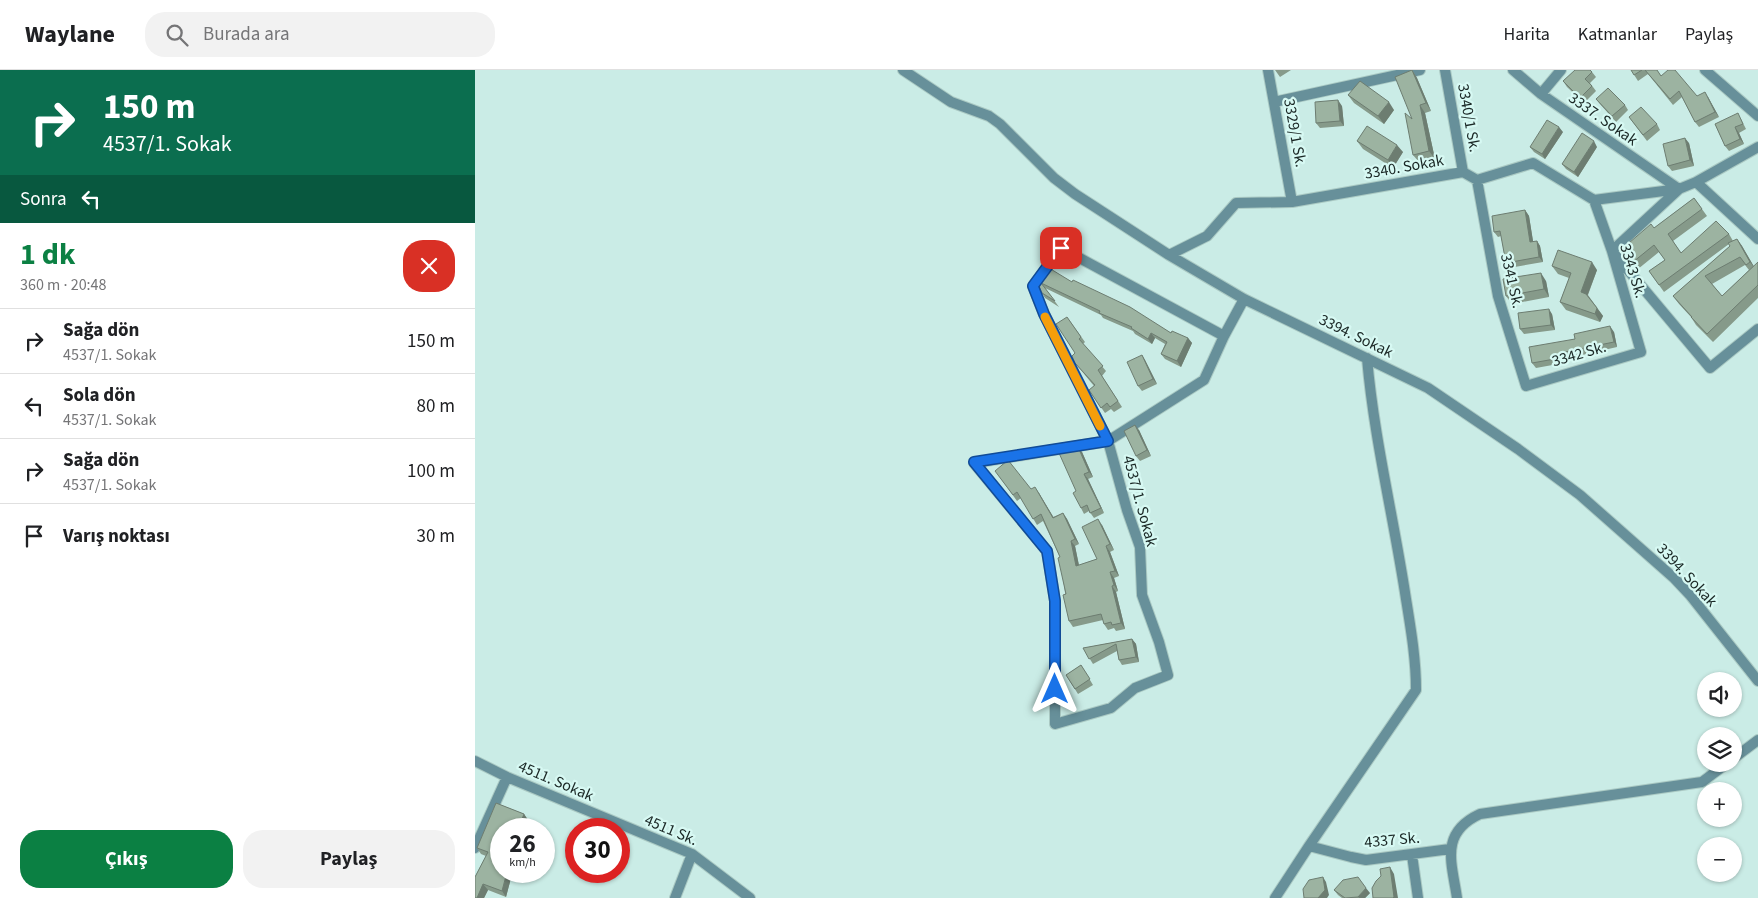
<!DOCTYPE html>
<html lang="tr">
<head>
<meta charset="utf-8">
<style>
	:root { --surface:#fff; --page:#f2f2f2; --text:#202124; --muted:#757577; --line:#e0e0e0; --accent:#0b8043 }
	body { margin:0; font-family:"Source Sans 3",sans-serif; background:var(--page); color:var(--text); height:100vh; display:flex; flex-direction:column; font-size:19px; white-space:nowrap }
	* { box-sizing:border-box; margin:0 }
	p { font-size:16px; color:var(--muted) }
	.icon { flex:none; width:28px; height:28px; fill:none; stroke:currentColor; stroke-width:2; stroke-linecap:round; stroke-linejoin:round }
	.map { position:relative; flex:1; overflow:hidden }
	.drawer { display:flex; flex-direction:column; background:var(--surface); width:475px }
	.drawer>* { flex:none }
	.banner { background:#0b6e4f; color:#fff; overflow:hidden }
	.controls { position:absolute; left:1222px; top:602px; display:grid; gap:10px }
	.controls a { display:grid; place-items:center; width:45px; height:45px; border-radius:50%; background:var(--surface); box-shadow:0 1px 4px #0004; font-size:25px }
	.speed { position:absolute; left:15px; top:748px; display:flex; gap:10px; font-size:25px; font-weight:700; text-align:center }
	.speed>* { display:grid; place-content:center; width:65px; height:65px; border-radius:50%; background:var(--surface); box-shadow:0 1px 4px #0004; line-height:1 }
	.speed small { font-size:12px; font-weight:400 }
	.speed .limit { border:8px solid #d22; background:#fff; color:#111 }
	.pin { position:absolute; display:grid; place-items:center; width:42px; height:42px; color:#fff; margin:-21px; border-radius:10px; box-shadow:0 2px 8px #0006 }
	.me { position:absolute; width:55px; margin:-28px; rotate:0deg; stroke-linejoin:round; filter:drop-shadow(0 0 4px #0008) }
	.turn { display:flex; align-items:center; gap:18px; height:105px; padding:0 20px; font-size:22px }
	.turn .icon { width:65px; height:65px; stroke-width:2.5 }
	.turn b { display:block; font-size:35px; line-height:42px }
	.then { display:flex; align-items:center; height:48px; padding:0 20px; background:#0003; gap:10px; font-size:19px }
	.round { display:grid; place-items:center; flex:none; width:52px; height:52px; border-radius:20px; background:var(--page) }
	.headline { display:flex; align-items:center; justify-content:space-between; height:85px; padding:0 20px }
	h1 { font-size:30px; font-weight:700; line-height:38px; color:var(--accent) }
	.button { display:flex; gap:10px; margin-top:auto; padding:10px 20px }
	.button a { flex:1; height:58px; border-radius:20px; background:var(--accent); color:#fff; font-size:20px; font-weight:700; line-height:58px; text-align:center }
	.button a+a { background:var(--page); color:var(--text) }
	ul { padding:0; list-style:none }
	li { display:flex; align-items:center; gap:15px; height:65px; padding:0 20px; border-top:1px solid var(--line) }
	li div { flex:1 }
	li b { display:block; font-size:19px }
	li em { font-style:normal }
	header { display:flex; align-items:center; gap:30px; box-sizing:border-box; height:70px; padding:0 25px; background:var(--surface); border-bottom:1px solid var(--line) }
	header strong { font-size:24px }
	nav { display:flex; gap:28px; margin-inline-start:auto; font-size:18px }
	.search { width:350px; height:45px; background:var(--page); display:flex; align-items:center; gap:12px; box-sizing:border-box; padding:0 18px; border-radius:20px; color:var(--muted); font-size:19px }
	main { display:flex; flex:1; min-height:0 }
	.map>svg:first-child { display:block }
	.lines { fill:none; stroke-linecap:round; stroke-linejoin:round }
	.minor-casing { stroke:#aac9c3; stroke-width:12 }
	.minor { stroke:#67909a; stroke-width:10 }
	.wall { fill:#869a8a; fill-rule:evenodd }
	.shaded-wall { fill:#6d7d71 }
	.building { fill:#9cb3a1; stroke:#6d7d71 }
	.route-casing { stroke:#114b97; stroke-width:12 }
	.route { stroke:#1a73e8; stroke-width:9 }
	.slow { stroke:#f59e0b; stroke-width:9 }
	.labels { text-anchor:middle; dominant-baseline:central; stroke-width:4.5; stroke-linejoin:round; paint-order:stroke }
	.street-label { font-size:16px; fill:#1a2725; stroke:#d7f9f3 }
</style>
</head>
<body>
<header>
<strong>Waylane</strong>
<div class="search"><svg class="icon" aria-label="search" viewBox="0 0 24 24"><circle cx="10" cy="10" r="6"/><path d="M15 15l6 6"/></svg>Burada ara</div>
<nav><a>Harita</a><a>Katmanlar</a><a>Paylaş</a></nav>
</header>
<main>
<section class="drawer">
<div class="banner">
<div class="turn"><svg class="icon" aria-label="right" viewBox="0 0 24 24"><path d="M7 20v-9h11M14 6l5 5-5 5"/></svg><div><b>150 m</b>4537/1. Sokak</div></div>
<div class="then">Sonra<svg class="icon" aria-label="left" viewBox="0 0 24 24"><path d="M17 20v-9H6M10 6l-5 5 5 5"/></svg></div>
</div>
<div class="headline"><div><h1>1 dk</h1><p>360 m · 20:48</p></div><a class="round" style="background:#d93025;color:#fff"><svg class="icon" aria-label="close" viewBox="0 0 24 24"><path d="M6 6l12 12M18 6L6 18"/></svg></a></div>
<ul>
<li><svg class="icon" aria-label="right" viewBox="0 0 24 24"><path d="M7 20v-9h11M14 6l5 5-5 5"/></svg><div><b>Sağa dön</b><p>4537/1. Sokak</p></div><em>150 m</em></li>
<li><svg class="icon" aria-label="left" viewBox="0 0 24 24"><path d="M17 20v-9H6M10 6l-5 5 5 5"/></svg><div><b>Sola dön</b><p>4537/1. Sokak</p></div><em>80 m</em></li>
<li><svg class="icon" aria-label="right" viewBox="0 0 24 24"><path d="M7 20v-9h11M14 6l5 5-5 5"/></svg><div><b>Sağa dön</b><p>4537/1. Sokak</p></div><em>100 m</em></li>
<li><svg class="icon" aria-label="arrive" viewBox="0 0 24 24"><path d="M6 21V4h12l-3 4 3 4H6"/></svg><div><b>Varış noktası</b></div><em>30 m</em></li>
</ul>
<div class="button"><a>Çıkış</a><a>Paylaş</a></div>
</section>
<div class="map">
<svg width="1283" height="828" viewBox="0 0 1283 828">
	<rect width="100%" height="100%" fill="#caece6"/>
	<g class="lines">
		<g class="minor-casing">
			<path id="minor" d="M428,0L476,32L514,46L525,54L579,108L600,124L694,185L769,229L953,318L1043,379L1105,425L1199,508L1215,525L1283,611
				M793,0L817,132
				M970,0L988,102
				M1038,0L1066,24L1204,119L1137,181L1235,298L1283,259
				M1230,0L1283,46
				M1066,24L1086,0
				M799,32L945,0
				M1002,110L1023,226L1051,316L1166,282L1137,181L1119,130
				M1221,112L1283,169
				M694,185L732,166L761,133L817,132L988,102L1002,110L1058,93L1119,130L1204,119L1221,112L1283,77
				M749,266L769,229
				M633,371L652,440L665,477L667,525L684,572L693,605L660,618L636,638L580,654V531L572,481L499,393L633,371L729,310L749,266L586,178L558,216L569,244L633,371
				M1259,688L1283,670
				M0,691L32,707L217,784L275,828
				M834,776L941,620C941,589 936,560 931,529C919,449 899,369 892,288
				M0,778L32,707
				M937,785L943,828
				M200,828L217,784
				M800,828L834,776L876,787L891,790L975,779
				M982,828C977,793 964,763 1005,744L1227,712L1251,694"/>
		</g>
		<use href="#minor" class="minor"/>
	</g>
	<path class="wall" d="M800,0H816L805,7Z
		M937,0L942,8L956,41L950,43L960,89L944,92L938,85Z
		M1156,0H1182L1186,6L1222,26L1233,27L1244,47L1224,57L1220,52L1207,27L1198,35L1173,4L1163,11Z
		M1117,2L1121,7L1115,13L1121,21L1109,33L1092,17L1088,11Z
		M873,25L919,40L909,54L879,33Z
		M1121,29L1150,35L1153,40L1141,52L1125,34Z
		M867,36L869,56L845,58L841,53Z
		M1154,47L1182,54L1185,60L1172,71Z
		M1266,49L1271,59L1264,63L1269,74L1254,81L1250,76L1240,54Z
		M1088,62L1070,89L1059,82L1055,77Z
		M882,71L928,82L918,98L888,79Z
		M1214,73L1219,96L1197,101L1193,96Z
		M1122,77L1103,107L1091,99L1087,94Z
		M1219,128L1232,146L1198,171L1206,183L1254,164L1258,171L1262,169L1267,176L1279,197L1283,192V228L1238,272L1221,255L1216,247L1204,234L1198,226L1255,176L1254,174L1189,222L1174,201L1190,190L1184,182L1163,199L1147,179L1179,158ZM1270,195L1274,200L1247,226L1237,214Z
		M1050,140L1054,146L1058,172L1062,171L1065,176L1068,192L1034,198L1031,193L1026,166L1023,167L1019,162Z
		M1077,196L1122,200L1113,225L1128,246L1125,252L1091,240L1085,232L1094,208L1083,204Z
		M565,211L597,212L696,263L713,268L717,273L706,297L690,289L686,284L690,274L680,268L677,274L660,264L658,261L628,248L626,245L570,218L584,237L570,228L567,223Z
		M1071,211L1074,227L1037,234L1031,226Z
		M1077,244L1080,260L1049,264L1045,259Z
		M592,247L610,272L608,274L631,301L627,306L647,337L639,342L636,339L630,343L614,320L619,316L600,293V283Z
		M1139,262L1142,277L1094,288V292L1061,298L1057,293L1100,269Z
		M667,285L670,290L682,314L667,321L663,316Z
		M664,360L676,386L665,391L661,386Z
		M607,382L618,407L613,409L629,443L619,448L614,441L609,444L606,438L601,421Z
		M524,406L564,423L578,447L588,443L592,449L604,474L600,476L604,495L622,489L627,455L639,480L635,482L644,506L639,508L643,521L641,522L650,559L641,561L639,558L633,560L629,554L628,550L598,557L594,551L585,487L568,451L562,455L546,428L542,431Z
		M657,569L661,574L664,592L647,595L644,590L642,581L618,594L608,578Z
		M606,595L618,615L603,624L591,605Z
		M21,733L49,744L53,750L50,759H26V801L32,802L36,808L31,827L13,820L9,828H0V807L11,786L6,784L2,778Z
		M859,820L895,823L890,828H867L863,825Z"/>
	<path class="shaded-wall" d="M937,0L942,8L956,41L951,33Z
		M1230,22L1233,27L1244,47L1240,42Z
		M863,30L867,36L869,56L865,51Z
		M914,32L919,40L909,54L903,46Z
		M945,35L950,43L960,89L954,81Z
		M1084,57L1088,62L1070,89L1067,84Z
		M1260,57L1264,63L1269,74L1265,69Z
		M1210,68L1214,73L1219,96L1215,90Z
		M1119,71L1122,77L1103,107L1099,102Z
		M922,75L928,82L918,98L913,90Z
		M1050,140L1054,146L1059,177L1055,172Z
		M1262,169L1267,176L1281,200L1275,192Z
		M1062,171L1065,176L1068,192L1064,187Z
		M1117,192L1122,200L1111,229L1106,222Z
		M1066,203L1071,211L1074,227L1069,219Z
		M1122,238L1128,246L1125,252L1120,244Z
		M1074,239L1077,244L1080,260L1076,255Z
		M1135,256L1139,262L1142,277L1139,272Z
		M676,263L680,268L677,274L673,269Z
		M713,268L717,273L706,297L702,291Z
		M1090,282L1094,288V292L1091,287Z
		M667,285L670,290L682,314L678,309Z
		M660,355L664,360L676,386L672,380Z
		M603,377L607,382L618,407L614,402Z
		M609,404L613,409L629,443L626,438Z
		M560,417L564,423L582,453L578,448Z
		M588,443L592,449L604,474L600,469Z
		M623,449L627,455L639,480L635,474Z
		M596,471L600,476L605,501L601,496Z
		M631,476L635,482L644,506L640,501Z
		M635,502L639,508L643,521L639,515Z
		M637,516L641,522L650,559L646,553Z
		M657,569L661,574L664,592L661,587Z
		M49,744L53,750L50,759H43Z
		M26,790V801L23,798Z
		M915,797L919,804L923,828H918Z
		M32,802L36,808L31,827L27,821Z
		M848,807L851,812L854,825L852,828H843Z
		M8,814L13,820L9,828H2Z
		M891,818L895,823L890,828H884L883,827Z"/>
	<path class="building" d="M937,0L951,33L945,35L954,81L938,85L930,43L937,49L920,7Z
		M1100,0H1115L1117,2L1110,9L1117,16L1105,28L1088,11Z
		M1156,0H1167L1159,5Z
		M1170,0H1182L1186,6L1193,0H1200L1222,26L1230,22L1240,42L1220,52L1204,21L1195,29Z
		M885,11L914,32L903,46L873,25Z
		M1133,18L1150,35L1137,46L1121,29Z
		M863,30L865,51L841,53L840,32Z
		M1166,37L1182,54L1168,65L1154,47Z
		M1263,43L1268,54L1260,57L1265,69L1250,76L1240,54Z
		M1072,50L1084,57L1067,84L1055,77Z
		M892,56L922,75L913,90L882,71Z
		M1107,63L1119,71L1099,102L1087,94Z
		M1210,68L1215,90L1193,96L1188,74Z
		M1219,128L1227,139L1193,164L1206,183L1241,151L1254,164L1184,215L1174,201L1190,190L1179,175L1158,192L1147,179L1176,154L1179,158Z
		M1050,140L1055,172L1062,171L1064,187L1031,193L1025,161L1019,162L1017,146Z
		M1262,169L1275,192L1271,195L1265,187L1230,206L1247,226L1283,192V215L1232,264L1216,247H1217L1198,226L1255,176L1253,173Z
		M1083,180L1117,192L1106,222L1111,224L1122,238L1120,244L1085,232L1096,203L1077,196Z
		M574,198L597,212L598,210L655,237L696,263L697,261L713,268L702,291L686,284L692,272L676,263L673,269L656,258L657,257L624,243L625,241L566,213L580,231L567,223L562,212L564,209L565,211Z
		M1066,203L1069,219L1031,226L1028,209Z
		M1074,239L1076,255L1045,259L1043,243Z
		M592,247L606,267L604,269L628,296L623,300L643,331L635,337L632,333L626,338L614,320L620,315L600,293L597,286L600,283L581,254Z
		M1135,256L1139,272L1090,282L1091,287L1057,293L1054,277L1100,269L1099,264Z
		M667,285L678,309L663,316L652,292Z
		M660,355L672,380L661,386L649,361Z
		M603,377L614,402L609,404L626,438L615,443L612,435L606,438L598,423L601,421L584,383Z
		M533,390L556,419L560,417L578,448L588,443L600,469L596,471L601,496L622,489L607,457L623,449L635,474L631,476L640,501L635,502L639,515L637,516L646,553L637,555L636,552L629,554L626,544L594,551L588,525L591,524L583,488L585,487L566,444L558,449L542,422L538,425L520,401Z
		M657,569L661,587L644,590L641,574L614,589L608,578Z
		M606,595L615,609L600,619L591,605Z
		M21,733L49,744L43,759H26V790L23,798L26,800V801L32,802L27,821L8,814L2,828H0V807L13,782L2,778Z
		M915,797L919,827L918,828H898L897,818L901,811L906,806L905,799Z
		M848,807L850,820L843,828H829L828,819L834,810Z
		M883,807L891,818L883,827L870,828L859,820L868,810Z"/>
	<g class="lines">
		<g class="route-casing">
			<path id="route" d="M580,619V531L572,481L499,392L633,371L569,244L558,216L586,178"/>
		</g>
		<use href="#route" class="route"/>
		<path class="slow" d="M570,247L625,356"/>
	</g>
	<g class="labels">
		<g class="street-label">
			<text transform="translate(994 48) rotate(80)">3340/1 Sk.</text>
			<text transform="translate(1128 49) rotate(35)">3337. Sokak</text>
			<text transform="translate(820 63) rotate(80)">3329/1 Sk.</text>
			<text transform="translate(929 97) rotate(-10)">3340. Sokak</text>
			<text transform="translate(1158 201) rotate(73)">3343 Sk.</text>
			<text transform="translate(1037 211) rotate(77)">3341 Sk.</text>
			<text transform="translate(881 266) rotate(26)">3394. Sokak</text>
			<text transform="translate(1104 284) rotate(-16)">3342 Sk.</text>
			<text transform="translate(665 431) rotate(75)">4537/1. Sokak</text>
			<text transform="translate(1212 505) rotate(47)">3394. Sokak</text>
			<text transform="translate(81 711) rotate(23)">4511. Sokak</text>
			<text transform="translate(196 760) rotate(23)">4511 Sk.</text>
			<text transform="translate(917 770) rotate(-5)">4337 Sk.</text>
		</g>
	</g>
</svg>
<div class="controls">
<a><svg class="icon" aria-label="sound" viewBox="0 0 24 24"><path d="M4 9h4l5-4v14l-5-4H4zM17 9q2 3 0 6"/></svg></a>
<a><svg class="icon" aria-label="layers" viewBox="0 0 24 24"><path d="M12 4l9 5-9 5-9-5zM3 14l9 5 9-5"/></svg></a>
<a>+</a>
<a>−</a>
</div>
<div class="speed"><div>26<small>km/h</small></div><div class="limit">30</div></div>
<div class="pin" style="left:586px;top:178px;background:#d93025"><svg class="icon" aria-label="arrive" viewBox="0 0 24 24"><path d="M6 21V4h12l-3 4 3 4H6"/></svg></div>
<svg class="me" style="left:580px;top:619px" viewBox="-20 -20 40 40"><path d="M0-17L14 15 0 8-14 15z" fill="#1a73e8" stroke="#fff" stroke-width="4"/></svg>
</div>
</main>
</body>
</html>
